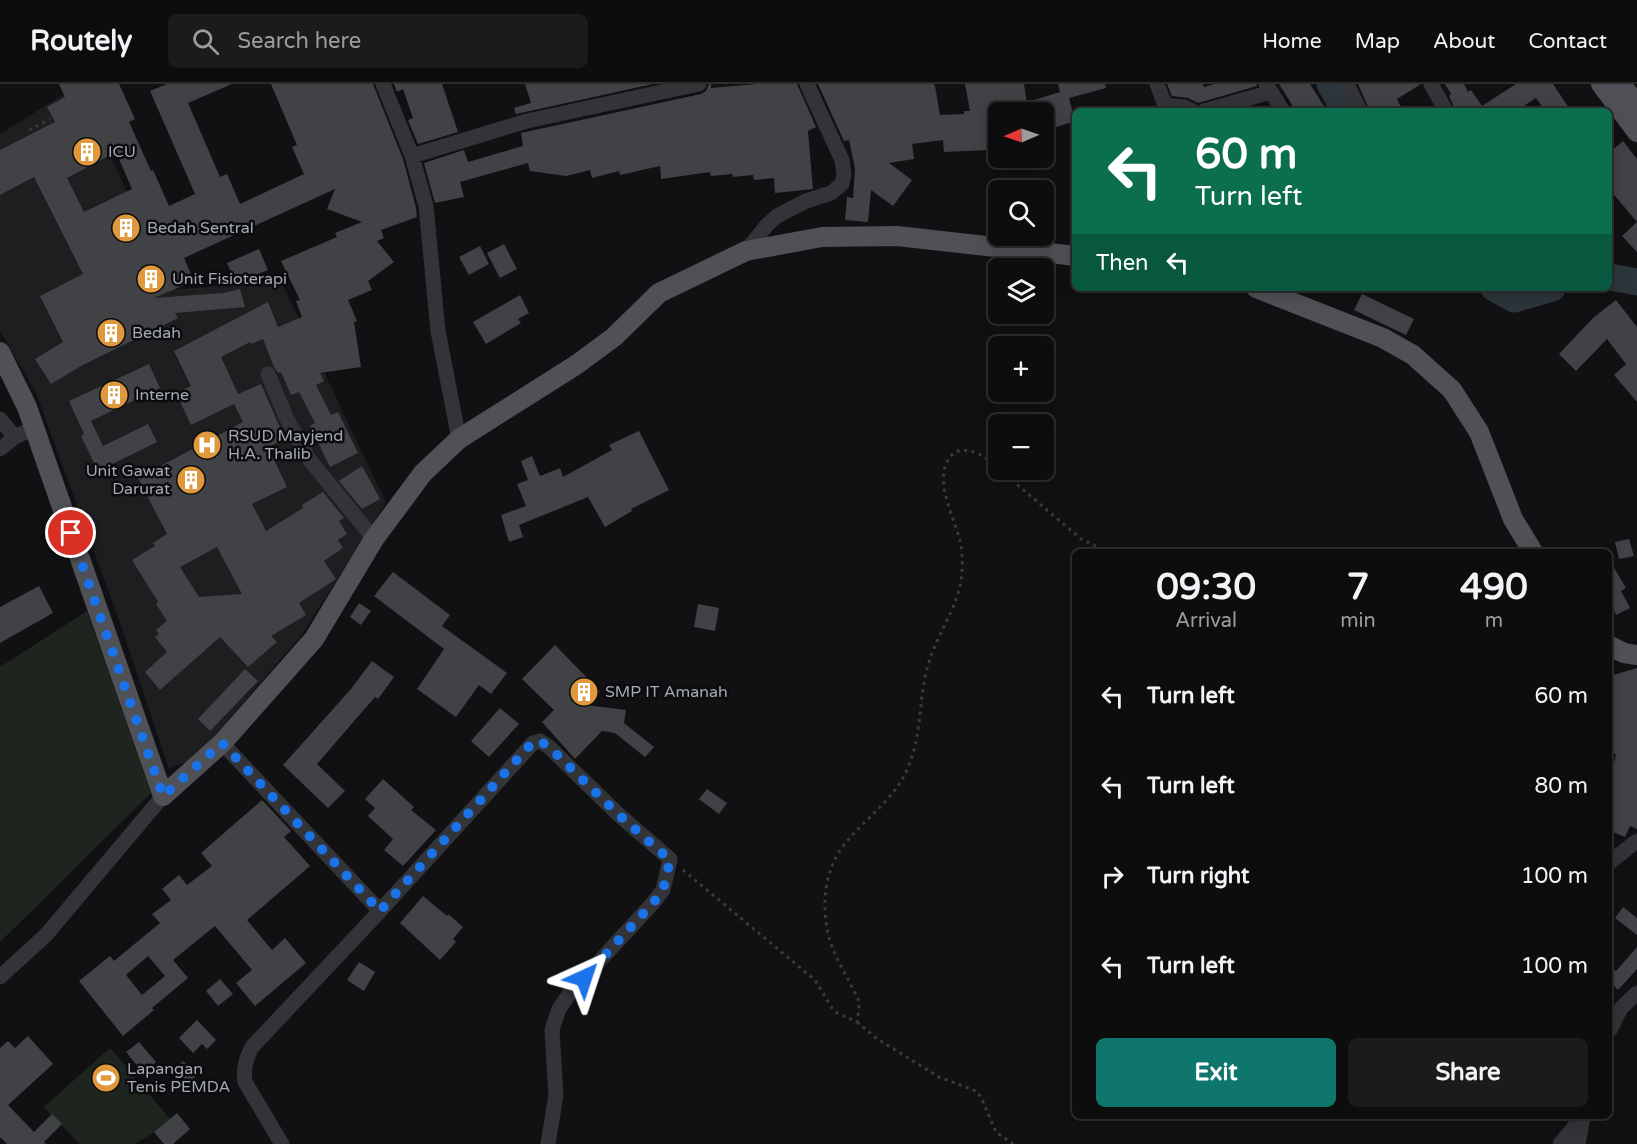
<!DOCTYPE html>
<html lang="en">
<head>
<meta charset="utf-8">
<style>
	:root { --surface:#0d0d0e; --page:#1b1b1c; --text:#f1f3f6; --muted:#9a9c9e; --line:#2d2d2e; --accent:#0f766e }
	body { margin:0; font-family:"Varela Round",sans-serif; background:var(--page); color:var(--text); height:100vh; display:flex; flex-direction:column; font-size:22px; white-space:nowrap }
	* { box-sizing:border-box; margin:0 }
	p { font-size:20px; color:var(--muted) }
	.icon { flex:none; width:33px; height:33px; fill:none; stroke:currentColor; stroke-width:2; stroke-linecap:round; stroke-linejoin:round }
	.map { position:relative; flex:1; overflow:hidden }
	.side { position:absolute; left:1072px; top:465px; width:540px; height:570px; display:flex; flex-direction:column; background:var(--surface); border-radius:9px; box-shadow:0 3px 15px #0003,0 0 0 2px var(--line) }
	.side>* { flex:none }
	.top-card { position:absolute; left:1072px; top:24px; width:540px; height:183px; border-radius:9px; box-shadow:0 3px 15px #0003,0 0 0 2px var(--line); background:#0b6e4f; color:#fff; overflow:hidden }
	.needle { width:39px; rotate:268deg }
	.buttons { position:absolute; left:988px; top:18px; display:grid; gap:12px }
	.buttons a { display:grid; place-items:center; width:66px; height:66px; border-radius:9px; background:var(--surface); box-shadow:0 3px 15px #0003,0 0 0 2px var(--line); font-size:30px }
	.pin { position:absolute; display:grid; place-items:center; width:51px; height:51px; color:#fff; margin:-26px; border:3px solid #fff; border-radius:50%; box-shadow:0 2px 6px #0007 }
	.me { position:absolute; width:66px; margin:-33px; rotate:42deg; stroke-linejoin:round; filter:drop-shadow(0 0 4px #0008) }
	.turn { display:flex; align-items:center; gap:21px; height:126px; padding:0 24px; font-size:27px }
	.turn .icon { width:78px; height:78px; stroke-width:2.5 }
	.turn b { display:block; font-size:42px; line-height:51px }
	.then { display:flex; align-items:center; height:57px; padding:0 24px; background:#0003; gap:12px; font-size:22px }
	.eta { display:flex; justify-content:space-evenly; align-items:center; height:102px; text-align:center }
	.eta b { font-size:36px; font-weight:700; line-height:42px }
	.button { display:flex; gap:12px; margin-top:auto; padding:12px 24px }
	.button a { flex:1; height:69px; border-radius:9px; background:var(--accent); color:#fff; font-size:24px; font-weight:700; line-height:69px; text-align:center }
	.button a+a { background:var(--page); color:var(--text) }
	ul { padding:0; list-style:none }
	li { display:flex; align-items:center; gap:18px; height:90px; padding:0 24px }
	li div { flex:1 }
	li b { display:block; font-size:22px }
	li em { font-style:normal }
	header { display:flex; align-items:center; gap:36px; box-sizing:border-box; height:84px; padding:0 30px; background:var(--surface); border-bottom:2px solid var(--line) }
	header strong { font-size:28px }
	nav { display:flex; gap:33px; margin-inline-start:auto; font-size:21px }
	.search { width:420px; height:54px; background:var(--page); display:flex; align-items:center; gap:15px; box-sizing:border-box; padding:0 21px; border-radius:9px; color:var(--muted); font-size:22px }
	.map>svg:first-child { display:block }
	.built { fill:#1d1e1f }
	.green { fill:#1e251e }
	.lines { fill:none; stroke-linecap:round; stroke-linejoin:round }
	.river { stroke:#2c353a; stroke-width:27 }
	.building { fill:#404246; fill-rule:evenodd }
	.path { stroke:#393b3e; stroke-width:3; stroke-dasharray:3 4.5; stroke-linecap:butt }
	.minor { stroke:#333437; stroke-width:15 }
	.major { stroke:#4f5156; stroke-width:20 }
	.route { stroke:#1a73e8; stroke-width:10; stroke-dasharray:0 18 }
	.labels { text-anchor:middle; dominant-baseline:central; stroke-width:5; stroke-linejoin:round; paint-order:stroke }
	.poi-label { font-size:16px; fill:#a4aab2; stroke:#0c0c0e; text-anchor:start }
</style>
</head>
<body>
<header>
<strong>Routely</strong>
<div class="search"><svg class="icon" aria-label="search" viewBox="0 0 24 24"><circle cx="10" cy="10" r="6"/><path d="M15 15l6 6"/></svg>Search here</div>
<nav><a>Home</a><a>Map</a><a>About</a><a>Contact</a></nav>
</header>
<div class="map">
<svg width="1637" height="1060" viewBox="0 0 1637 1060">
	<rect width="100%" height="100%" fill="#111113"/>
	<path class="built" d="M79,1L171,206L281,197L386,419L301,552L195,674L169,685L119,536L36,309L0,247V50Z"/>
	<path class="green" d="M87,527L151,709L0,858V583Z
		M110,964L170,1035L154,1048L135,1060H80L44,1023Z"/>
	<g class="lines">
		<path class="river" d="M1330,0L1345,27
			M1610,193L1637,198
			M1494,204L1514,215L1552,204"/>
	</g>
	<path class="building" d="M59,0H119L135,35L129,38L151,87L153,86L169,122L195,110L150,7L167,0H232L188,19L220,93L227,90L240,120L304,90L292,63L297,61L271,0H373L403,75L416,124L417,133L381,146L384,154L377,157L394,178L368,197L372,206L348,216L357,237L354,238L361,283L320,289L324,297L316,301L331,331L338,328L358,369L330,383L310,342L315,339L299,308L291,311L281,288L278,289L274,283L263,255L251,260L250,258L221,273L238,310L261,300L285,355L268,363L287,403L252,420L266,447L303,424L302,421L323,408L344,434L339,437L347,450L338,456L343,464L324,477L336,495L299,519L306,531L271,552L277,558L248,583L220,553L160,606L145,588L167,568L155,553L159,550L156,546L167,537L156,520L158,518L132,476L155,462L153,459L167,450L138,394L243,338L234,320L191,341L176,309L191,302L174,267L268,218L278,243L302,233L296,217L300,216L281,177L337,153L335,149L362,138L327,125L335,105L184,174L194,197L154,214L223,209L240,205L245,223L175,229L178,234L81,282L51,300L35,275L63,258L40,212L83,190L34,93L0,111V66L55,38L47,23L65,13ZM116,68L132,105L84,128L67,94ZM217,463L242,510L199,513L180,483Z
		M394,0H442L458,48L418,60L408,36L413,34L403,5L397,8Z
		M525,0H653L516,30L514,24L531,19Z
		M709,0H711V4L757,0H797L816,43L808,47L813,105L775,109L774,94L754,96L753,91L733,93L732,90L711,92L710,88L661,95L660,82L620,91L619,87L592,94L590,86L566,92L530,87L528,79L460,98L464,113L435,119L424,79L464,66L468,78L485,73L523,62L521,49L701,10L706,7Z
		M818,0H933L935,2L940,31L964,30V27H970L965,0H1024L1027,21L1003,24V28H999V56H988V66L944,68L943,56L912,60L914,75L889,79L912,96L893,122L871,106L868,138L845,136L847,113L853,114L855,85L849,56L844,57Z
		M1058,0H1105L1106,4L1069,14L1075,37L1044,47V28H1038L1034,16L1060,8Z
		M1167,0H1203L1204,3L1215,0H1256L1257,2L1198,19L1188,14L1172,12Z
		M1279,0H1310L1327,27H1296Z
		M1358,0H1421L1397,15L1403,27H1370Z
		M1445,0H1464L1468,8L1471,6L1482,22L1516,0H1553L1571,27H1545L1536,14L1516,27H1456L1449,12L1451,10Z
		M1623,57L1637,75V168L1622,152L1637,138L1610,106V68Z
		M504,160L517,185L500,194L487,169Z
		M480,162L489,180L469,191L459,173Z
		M259,165L268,186L236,199L227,179Z
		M1362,210L1414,235L1406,251L1354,226Z
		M520,211L529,229L518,235L521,239L486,260L473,238Z
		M1616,216L1637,243V318L1614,291L1626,280L1607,255L1576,287L1559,270L1593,234Z
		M149,280L160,304L91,337L103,362L148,340L157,358L98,387L81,352L84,350L69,317Z
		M639,347L669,406L631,425L632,427L605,443L588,413L519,441L523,453L509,458L501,431L526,422L517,400L528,396L521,377L532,372L540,392L560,384L563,393L612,366L609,361Z
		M362,382L380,415L362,425L339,397Z
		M1629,455L1634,472L1619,475L1615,458Z
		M1610,477L1626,504L1621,507L1630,524L1616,531L1610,517Z
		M393,488L450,531L442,542L507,589L491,610L479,601L456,633L417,605L444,565L374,512Z
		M39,502L53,529L0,559V523Z
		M359,519L371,527L361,541L350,533Z
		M698,520L719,524L715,547L694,543Z
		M555,561L600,607L586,621L626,626L624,639L654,663L645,673L615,649L602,647L575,675L542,638L554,626L522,595Z
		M372,577L394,593L378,615L375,613L317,680L345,707L328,724L283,681L351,605Z
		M1637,584V745L1630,742L1625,753L1610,747V699L1616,670L1610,669V592Z
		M245,585L258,597L210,647L198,635Z
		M500,624L519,640L489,673L471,657Z
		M383,695L414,723L411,726L436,746L403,782L384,766L393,755L368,732L375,724L365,715Z
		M707,705L727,719L719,730L699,715Z
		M262,716L291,747L284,753L310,782L247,836L272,866L285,854L306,879L255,922L236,899L252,886L215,842L173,876L188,894L152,924L154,926L123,952L79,897L110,872L114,877L160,839L152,830L171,816L162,805L179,791L187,801L212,782L201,769ZM148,872L165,892L142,911L126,891Z
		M423,812L447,832L448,830L463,843L453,855L456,858L440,876L400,839Z
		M1623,823L1637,834V851L1615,834Z
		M1637,863V885L1618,906L1610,898V881L1616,887Z
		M359,878L375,888L364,907L347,896Z
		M220,895L233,910L218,922L206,907Z
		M197,936L216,956L207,965L202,960L193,969L179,954Z
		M28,952L53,980L8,1021L34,1048L52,1030L62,1040L44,1058L46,1060H7L0,1053V964L8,957L15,964Z
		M139,958L156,978L143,989L126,968Z
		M183,977L197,991L187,1001L173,986Z
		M177,1029L190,1045L173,1060H164L154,1048Z"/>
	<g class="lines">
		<path class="path" d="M29,46L50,35
			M1000,386L1081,455L1108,468
			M683,786L815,896L832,924L837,929L857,938L859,925V917C850,898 838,879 831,860C820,825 823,785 847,757C867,734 893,715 906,688C924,649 917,615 929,578C937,552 954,528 960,502C963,488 963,471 960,457C954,431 929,389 955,368C973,362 986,374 999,385
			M857,938L876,954L939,993L976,1007L981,1013L996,1048L1013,1060"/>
		<path class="minor" d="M383,0L412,72L426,122L438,247L459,355
			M1157,0L1165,21L1184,23L1193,27
			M1266,0L1283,27
			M1347,0L1360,27
			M1431,0L1446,27
			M1204,27L1271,8
			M412,72L527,37L699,0
			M746,167L767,141L777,132L806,117L831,109L842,100L844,90L842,76L807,0
			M268,290L286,333L309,375L374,455
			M0,335L15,353
			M0,365L15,353L34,344
			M222,659L380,827L533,659L540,657L549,663L619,731L670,775L663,806L653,819L570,909L559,925L552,946L556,1011L548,1060
			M1610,778L1637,757
			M0,893L46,851L163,712
			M1610,946L1621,924L1637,909
			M282,1060L245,998C243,984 246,975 252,963L380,827
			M1560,1060L1583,1032
			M1578,1060L1583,1034"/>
		<path class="major" d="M1601,0L1637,48
			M1621,0L1637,21
			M1256,204L1383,254L1413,271L1452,306L1479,348L1513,435L1533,468
			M0,268L27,323L163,712L222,659L314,555L374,455L423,389L459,355L576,281L614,253L659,209L746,167L822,153L897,152L1076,172
			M1610,562L1624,569L1637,571"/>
	</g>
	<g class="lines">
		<path class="route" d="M71,449L163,712L222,659L380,827L533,658L540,657L549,663L619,731L670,776L663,806L653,819L584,894"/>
	</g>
	<defs>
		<g id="building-disc" transform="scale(1.5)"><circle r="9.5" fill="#df983c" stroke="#0c0c0e"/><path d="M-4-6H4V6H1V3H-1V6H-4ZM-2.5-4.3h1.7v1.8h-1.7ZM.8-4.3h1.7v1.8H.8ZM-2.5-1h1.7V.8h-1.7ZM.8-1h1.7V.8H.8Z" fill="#fff"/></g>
		<g id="hospital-disc" transform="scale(1.5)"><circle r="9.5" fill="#df983c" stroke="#0c0c0e"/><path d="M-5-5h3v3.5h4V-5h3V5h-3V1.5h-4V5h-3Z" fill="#fff"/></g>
		<g id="stadium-disc" transform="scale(1.5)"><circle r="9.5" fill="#df983c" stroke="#0c0c0e"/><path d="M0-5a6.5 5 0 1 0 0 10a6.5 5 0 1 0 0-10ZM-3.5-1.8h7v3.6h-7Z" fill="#fff"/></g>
	</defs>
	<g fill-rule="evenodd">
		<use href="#building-disc" x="87" y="68"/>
		<use href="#building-disc" x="126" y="144"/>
		<use href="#building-disc" x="151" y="195"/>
		<use href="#building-disc" x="111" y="249"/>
		<use href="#building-disc" x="114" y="311"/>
		<use href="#hospital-disc" x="207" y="361"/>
		<use href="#building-disc" x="191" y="396"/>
		<use href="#building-disc" x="584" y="608"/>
		<use href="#stadium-disc" x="106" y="994"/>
	</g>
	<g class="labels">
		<g class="poi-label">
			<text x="108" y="68">ICU</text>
			<text x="147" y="144">Bedah Sentral</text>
			<text x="172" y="195">Unit Fisioterapi</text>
			<text x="132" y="249">Bedah</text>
			<text x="135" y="311">Interne</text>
			<text x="228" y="352">RSUD Mayjend<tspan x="228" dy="18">H.A. Thalib</tspan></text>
			<text x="170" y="387" text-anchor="end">Unit Gawat<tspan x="170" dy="18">Darurat</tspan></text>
			<text x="605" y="608">SMP IT Amanah</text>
			<text x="127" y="985">Lapangan<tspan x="127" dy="18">Tenis PEMDA</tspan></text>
		</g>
	</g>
</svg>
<div class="buttons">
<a><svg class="needle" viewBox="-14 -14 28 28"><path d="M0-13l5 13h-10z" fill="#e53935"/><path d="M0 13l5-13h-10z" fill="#9a9c9e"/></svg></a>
<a><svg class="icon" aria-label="search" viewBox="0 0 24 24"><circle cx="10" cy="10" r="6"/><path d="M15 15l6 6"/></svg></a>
<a><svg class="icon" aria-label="layers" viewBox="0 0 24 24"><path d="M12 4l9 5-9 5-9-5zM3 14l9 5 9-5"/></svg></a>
<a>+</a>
<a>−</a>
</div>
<div class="pin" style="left:71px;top:449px;background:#d93025"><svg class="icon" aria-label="arrive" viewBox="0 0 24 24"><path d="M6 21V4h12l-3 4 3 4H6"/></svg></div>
<svg class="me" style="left:584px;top:894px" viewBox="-20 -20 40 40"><path d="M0-17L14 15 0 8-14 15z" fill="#1a73e8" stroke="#fff" stroke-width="4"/></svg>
<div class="top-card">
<div class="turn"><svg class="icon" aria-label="left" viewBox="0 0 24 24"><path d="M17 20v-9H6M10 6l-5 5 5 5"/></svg><div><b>60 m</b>Turn left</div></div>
<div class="then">Then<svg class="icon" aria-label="left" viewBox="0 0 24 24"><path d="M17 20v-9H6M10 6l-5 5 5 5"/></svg></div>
</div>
<section class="side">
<div class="eta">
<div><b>09:30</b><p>Arrival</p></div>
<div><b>7</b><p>min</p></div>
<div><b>490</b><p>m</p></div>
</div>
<ul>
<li><svg class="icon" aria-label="left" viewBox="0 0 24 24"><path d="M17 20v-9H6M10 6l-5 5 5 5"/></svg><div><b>Turn left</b></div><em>60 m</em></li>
<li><svg class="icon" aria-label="left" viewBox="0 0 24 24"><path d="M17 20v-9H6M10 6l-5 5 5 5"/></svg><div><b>Turn left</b></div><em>80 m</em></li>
<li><svg class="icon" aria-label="right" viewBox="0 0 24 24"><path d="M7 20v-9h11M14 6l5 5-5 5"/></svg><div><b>Turn right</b></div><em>100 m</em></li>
<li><svg class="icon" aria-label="left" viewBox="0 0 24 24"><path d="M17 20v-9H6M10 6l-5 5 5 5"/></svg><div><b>Turn left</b></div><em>100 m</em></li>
</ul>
<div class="button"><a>Exit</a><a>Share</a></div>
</section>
</div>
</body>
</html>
